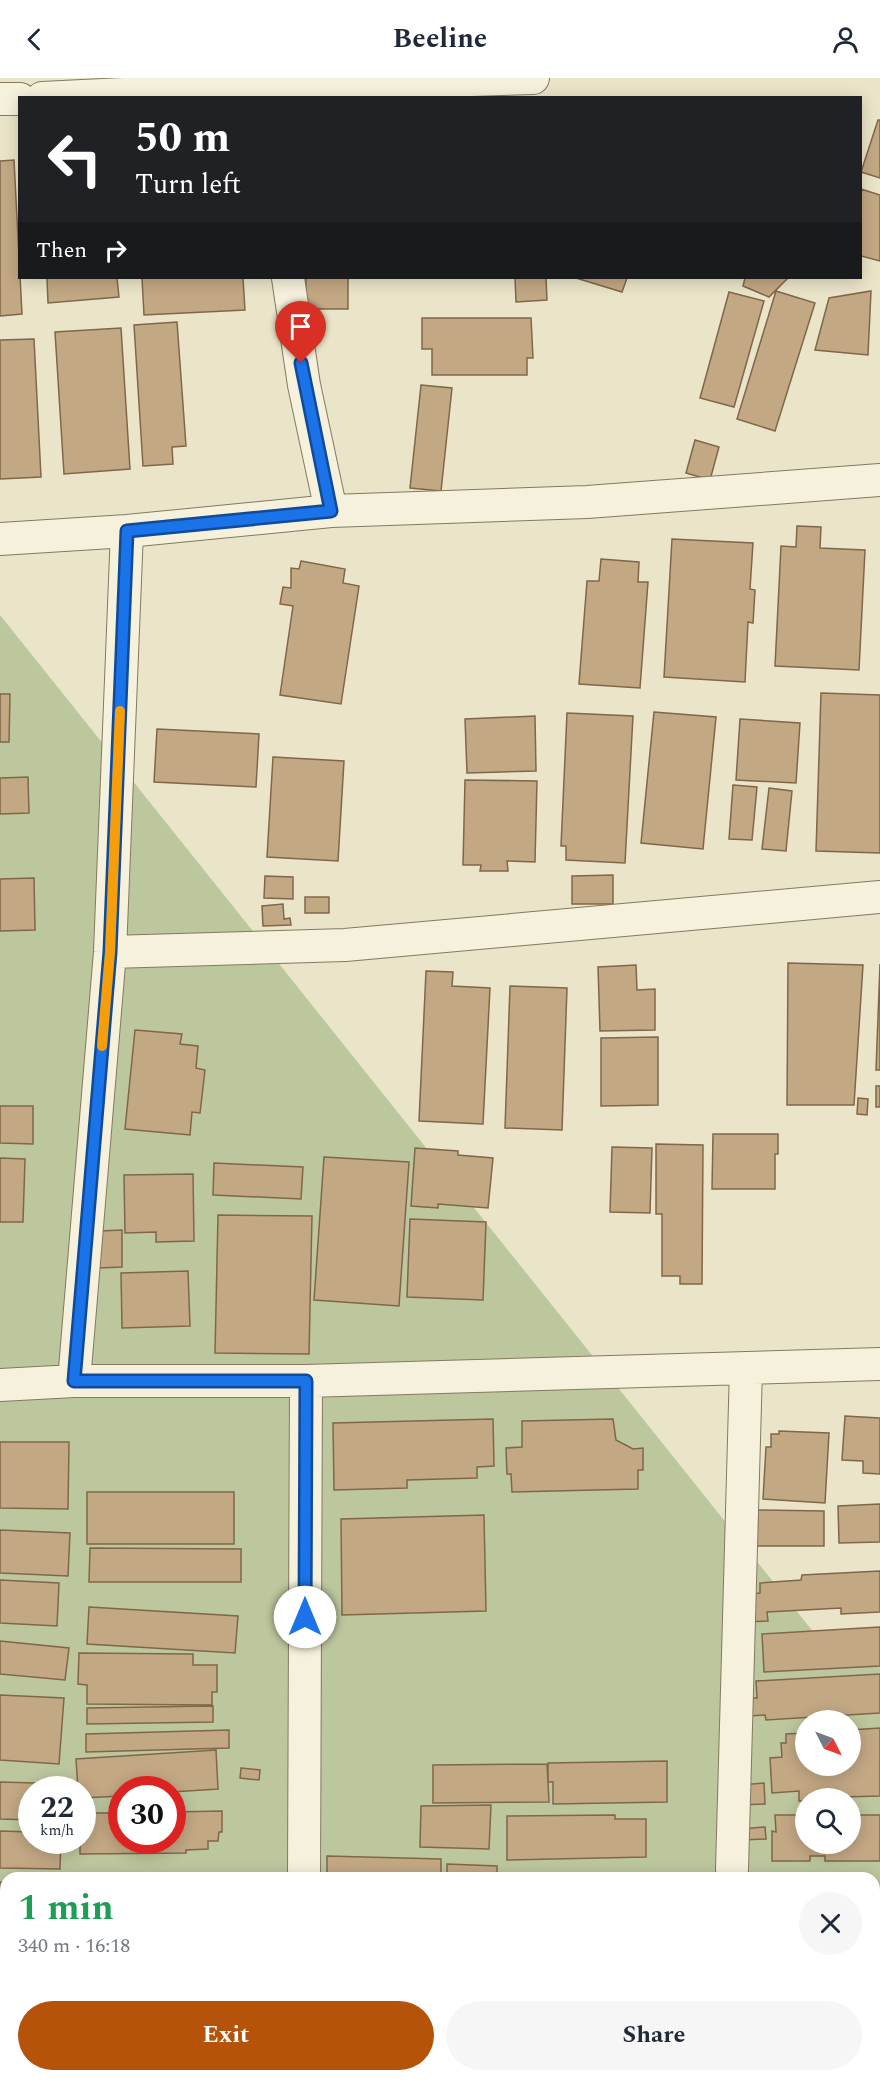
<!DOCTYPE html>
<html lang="en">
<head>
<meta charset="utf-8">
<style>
	:root { --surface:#fff; --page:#f6f6f7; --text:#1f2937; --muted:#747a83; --accent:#b45309 }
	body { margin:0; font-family:Spectral,serif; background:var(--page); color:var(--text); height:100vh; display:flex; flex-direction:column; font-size:22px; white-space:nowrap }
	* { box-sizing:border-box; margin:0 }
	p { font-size:20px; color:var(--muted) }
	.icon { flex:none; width:33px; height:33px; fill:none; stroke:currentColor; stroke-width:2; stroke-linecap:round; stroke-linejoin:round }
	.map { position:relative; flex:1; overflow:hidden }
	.panel { position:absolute; left:0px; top:1794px; width:880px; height:210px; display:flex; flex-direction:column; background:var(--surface); border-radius:18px 18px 0 0; box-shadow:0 3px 15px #0003 }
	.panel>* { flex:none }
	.top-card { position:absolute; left:18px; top:18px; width:844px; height:183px; border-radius:0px; box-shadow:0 3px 15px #0003; background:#202124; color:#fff; overflow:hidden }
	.needle { width:39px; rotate:132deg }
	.tools { position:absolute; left:795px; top:1632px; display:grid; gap:12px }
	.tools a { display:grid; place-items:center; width:66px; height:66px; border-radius:50%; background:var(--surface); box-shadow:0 3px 15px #0003; font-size:30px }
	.speed { position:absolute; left:18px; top:1698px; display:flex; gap:12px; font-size:30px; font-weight:700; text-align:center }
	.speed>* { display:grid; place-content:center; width:78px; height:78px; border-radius:50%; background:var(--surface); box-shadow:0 3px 15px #0003; line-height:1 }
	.speed small { font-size:15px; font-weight:400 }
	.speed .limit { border:9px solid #d22; background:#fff; color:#111 }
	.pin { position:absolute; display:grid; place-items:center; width:51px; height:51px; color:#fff; margin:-62px -26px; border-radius:50% 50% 50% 0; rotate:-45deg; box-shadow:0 0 6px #0007 }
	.pin .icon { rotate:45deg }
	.me { position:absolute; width:66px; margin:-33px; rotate:0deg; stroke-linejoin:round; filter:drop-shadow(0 0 4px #0008) }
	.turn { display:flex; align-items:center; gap:21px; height:126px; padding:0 18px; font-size:27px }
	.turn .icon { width:78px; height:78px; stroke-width:2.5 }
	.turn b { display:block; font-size:42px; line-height:51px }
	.then { display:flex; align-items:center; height:57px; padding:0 18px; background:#0003; gap:12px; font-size:22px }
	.round { display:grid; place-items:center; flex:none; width:63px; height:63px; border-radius:32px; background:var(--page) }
	.summary { display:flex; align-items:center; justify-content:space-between; height:102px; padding:0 18px }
	h1 { font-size:36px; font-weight:700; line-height:45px; color:#1e9e55 }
	.action { display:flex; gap:12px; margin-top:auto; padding:12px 18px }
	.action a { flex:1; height:69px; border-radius:36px; background:var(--accent); color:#fff; font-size:24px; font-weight:700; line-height:69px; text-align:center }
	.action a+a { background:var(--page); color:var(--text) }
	header { display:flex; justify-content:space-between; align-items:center; height:78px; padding:0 18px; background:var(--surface); font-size:27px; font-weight:700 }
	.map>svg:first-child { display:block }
	.green { fill:#bcc79e; fill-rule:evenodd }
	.building { fill:#c3a884; stroke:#806749; stroke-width:1.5 }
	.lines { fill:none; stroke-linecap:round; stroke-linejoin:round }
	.minor-casing { stroke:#847960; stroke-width:34 }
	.minor { stroke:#f5f1dc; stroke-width:32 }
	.route-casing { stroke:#114b97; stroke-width:15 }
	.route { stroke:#1a73e8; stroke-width:10 }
	.slow { stroke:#f59e0b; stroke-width:10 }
</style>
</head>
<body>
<header><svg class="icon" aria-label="back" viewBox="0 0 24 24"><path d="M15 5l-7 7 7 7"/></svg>Beeline<svg class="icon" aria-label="person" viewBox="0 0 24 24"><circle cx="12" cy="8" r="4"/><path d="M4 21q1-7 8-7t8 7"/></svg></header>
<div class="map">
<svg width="880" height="2004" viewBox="0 0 880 2004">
	<rect width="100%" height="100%" fill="#eae5c9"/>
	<path class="green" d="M0,537L819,1561L880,1557V2004H0ZM806,1642H850V1688H806ZM32,1712H82V1762H32ZM122,1712H172V1762H122ZM806,1720H850V1766H806ZM6,1800H874V1998H6Z"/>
	<path class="building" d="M878,42H880V100L861,94Z
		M14,82L22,236L0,238V83Z
		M861,111L880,117V183L861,178Z
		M47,200H117L119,219L48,225Z
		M142,200H243L245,232L144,237Z
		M306,200H348V231H305Z
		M515,200H546L547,222L516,224Z
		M576,200H627L622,214Z
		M745,200H788L769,219L743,208Z
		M776,213L815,225L775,353L737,341Z
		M871,213L868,277L815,272L829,220Z
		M729,214L764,223L734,329L700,320Z
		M422,240H531L533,280H527V297H432V271H422Z
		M177,244L186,368L172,369L173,386L143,388L134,247Z
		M121,250L130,391L64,396L55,254Z
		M34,261L41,399L0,401V262Z
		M421,307L452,310L441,413L410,410Z
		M695,362L719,369L710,402L686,395Z
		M797,448L821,449L820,470L865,472L859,592L775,588L781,468L796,469Z
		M672,461L753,465L750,511L755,512L753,545L748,544L745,604L664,599Z
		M601,481L639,484L638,504H648L640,610L579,606L587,503H599Z
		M301,483L345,491L343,505L359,508L341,626L280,617L293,528L280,526L283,509L291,510V490L299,491Z
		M821,615L880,617V775L816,773Z
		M0,616H10L9,664H0Z
		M654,634L716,639L703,771L641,765Z
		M567,635L633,638L625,785L566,782V768H561Z
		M535,638L536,693L467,695L465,641Z
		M740,641L800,645L796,705L736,702Z
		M157,651L259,656L256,709L154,704Z
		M273,679L344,683L338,783L267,779Z
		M28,699L29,735L0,736V700Z
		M465,702L537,703L535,784L507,783L508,793H480L481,787H463Z
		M733,707L757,709L752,762L729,761Z
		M769,710L792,713L786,773L762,771Z
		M613,797V826H572V798Z
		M265,798L293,799V821L264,820Z
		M34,800L35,852L0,853V801Z
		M305,819H329V835H305Z
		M283,826L284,841L290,840L291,847L263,848L262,828Z
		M788,885L863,887L854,1027H787Z
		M880,886V992H876Z
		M636,887L637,912L655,911V952L600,953L598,889Z
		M426,893L453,894L452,908L490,910L483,1046L419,1043Z
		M510,908L567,910L562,1052L505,1050Z
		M135,952L182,956L180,966L198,968L196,990L205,992L200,1035L192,1034L190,1057L125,1051Z
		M658,959V1027L601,1028V960Z
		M876,1008H880V1029H876Z
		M858,1020L868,1021L867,1037L857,1036Z
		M0,1028H33V1066L0,1065Z
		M713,1056H778V1076H775V1111H712Z
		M656,1066L703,1067L702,1206H680V1198H662V1136H656Z
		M612,1069L652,1070L650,1135L610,1134Z
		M415,1070L458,1073V1077L493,1080L488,1130L438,1126V1130L411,1128Z
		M324,1079L409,1084L399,1228L314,1222Z
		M0,1080L25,1081L23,1144H0Z
		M214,1085L303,1089L301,1121L213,1117Z
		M193,1096L194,1163L156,1164V1154L125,1155L124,1097Z
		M218,1137L312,1138L309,1276L215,1275Z
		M410,1141L486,1144L483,1222L407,1219Z
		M122,1152V1189L99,1190V1153Z
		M188,1193L190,1248L122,1250L121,1195Z
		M845,1338L880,1340V1396L863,1395V1383L842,1382Z
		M493,1341L494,1388L477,1389V1400L407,1402V1410L334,1412L333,1345Z
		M613,1341L616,1362L633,1371L643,1370V1392H638V1411L512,1414L511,1396H507L506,1370L522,1369V1343Z
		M779,1353L829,1355L825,1425L763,1421L766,1369H771V1356H779Z
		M0,1364H69L68,1431L0,1430Z
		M87,1414H234V1466H87Z
		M880,1426V1464L839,1465L838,1428Z
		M758,1432L824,1433V1468H757Z
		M484,1437L486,1533L342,1537L341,1441Z
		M0,1452L70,1455L68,1498L0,1495Z
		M90,1470L241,1471V1504H89Z
		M880,1493V1534L841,1536V1530L767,1534L768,1543L744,1544L743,1516L760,1515V1505L801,1502L802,1497Z
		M0,1502L59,1505L57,1548L0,1545Z
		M89,1529L238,1538L235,1575L87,1566Z
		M880,1549V1588L764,1594L762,1556Z
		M0,1563L69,1570L65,1602L0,1596Z
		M79,1575L193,1576V1587H217V1614H212V1627L87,1626V1607L78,1606Z
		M880,1596V1635L766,1642L765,1637L749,1638L748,1620H757L756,1603Z
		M0,1617L64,1620L59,1686L0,1682Z
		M213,1628V1644L87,1646V1630Z
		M880,1650V1718L806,1720V1723H799V1713L772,1715L770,1680L782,1679L781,1665H786V1656L806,1655V1688H850V1652Z
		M229,1652V1670L86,1674V1656Z
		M216,1672L218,1711L172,1714V1712H122V1718L82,1720V1712H78L76,1681Z
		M667,1683V1724L553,1726V1704H548V1685Z
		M547,1686L549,1724L433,1725V1687Z
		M241,1690L260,1692L259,1702L240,1700Z
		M0,1704L69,1706V1712H32V1742L0,1741Z
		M764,1705L765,1726L741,1727V1707Z
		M491,1727L489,1771L420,1769L421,1728Z
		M222,1733V1754H219L218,1763H208V1771L186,1772V1775L80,1776V1762H82V1735H122V1762H172V1734Z
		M615,1737V1741H646V1779L507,1782V1738Z
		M775,1737H806V1766H850V1737H880V1783H825V1778H810V1783H772V1753L776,1754Z
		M765,1749L766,1761L742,1762L741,1751Z
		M0,1753L32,1754V1762H61L60,1791L0,1790Z
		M327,1778L441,1781V1800H327Z
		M447,1786L497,1788V1800H447Z
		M0,1804L6,1805V1843H0Z
		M874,1853H880V1891H874Z
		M0,1856H6V1893H0Z
		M0,1907H6V1950H0Z
		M0,1964H6V1998H61V2004H0Z"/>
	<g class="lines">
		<g class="minor-casing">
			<path id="minor" d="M42,20L286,8L533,0
				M0,21H20
				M288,200L304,307L331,433
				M0,461L127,453L331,433L587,424L880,402
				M110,874L345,867L880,819
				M74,1303L110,874L127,453
				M0,1307L74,1303H306L880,1286
				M732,1791L746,1290
				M304,1800L306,1303
				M303,2004V1998"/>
		</g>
		<use href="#minor" class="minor"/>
	</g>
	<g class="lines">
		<g class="route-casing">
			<path id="route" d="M301,285L331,433L127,453L110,874L74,1303H306L305,1539"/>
		</g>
		<use href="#route" class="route"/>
		<path class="slow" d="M102,968L110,874L120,633"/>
	</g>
</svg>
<div class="tools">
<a><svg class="needle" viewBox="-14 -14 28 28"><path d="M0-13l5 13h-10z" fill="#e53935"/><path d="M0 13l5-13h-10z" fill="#747a83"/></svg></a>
<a><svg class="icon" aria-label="search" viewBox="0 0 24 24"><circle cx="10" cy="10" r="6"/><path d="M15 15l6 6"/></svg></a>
</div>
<div class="speed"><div>22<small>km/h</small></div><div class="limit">30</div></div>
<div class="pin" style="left:301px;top:285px;background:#d93025"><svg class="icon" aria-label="arrive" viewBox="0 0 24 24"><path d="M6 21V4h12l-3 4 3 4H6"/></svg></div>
<svg class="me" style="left:305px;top:1539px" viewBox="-20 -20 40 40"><circle r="19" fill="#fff"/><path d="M0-13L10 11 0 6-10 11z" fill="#1a73e8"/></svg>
<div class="top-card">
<div class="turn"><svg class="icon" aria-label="left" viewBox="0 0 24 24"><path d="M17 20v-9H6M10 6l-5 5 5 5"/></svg><div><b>50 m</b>Turn left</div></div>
<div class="then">Then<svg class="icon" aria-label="right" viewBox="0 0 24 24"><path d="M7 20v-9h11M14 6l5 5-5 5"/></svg></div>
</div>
<section class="panel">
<div class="summary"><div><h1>1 min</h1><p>340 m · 16:18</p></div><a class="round"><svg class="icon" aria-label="close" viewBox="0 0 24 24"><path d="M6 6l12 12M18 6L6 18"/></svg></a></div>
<div class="action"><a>Exit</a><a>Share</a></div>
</section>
</div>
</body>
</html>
